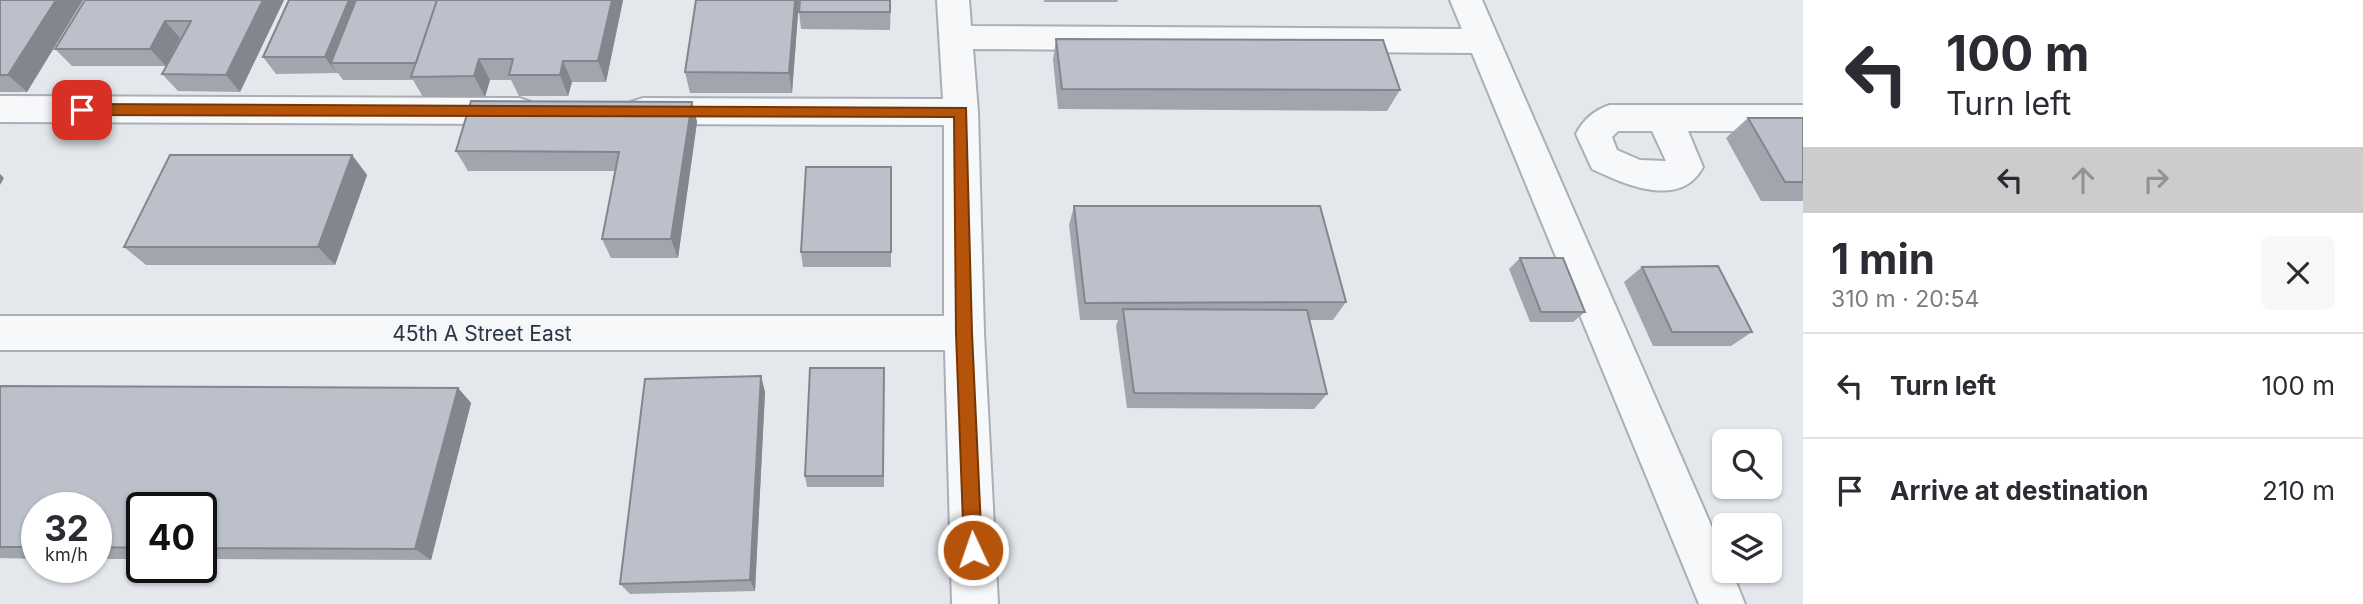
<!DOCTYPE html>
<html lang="en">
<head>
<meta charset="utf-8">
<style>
	:root { --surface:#fff; --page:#f7f7f7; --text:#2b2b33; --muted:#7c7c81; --line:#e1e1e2 }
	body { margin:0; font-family:Inter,sans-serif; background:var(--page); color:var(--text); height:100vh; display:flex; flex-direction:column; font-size:26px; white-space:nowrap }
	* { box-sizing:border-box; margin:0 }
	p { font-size:23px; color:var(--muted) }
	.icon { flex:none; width:38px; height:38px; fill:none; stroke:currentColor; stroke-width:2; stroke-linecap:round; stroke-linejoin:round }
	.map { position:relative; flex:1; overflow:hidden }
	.sheet { display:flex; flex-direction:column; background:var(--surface); width:560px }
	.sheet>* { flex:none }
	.banner { background:#fff; color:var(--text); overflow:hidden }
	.tools { position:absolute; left:1712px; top:429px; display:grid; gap:14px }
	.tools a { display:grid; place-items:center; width:70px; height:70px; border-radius:10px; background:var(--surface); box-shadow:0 2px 5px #0004; font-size:35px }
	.speed { position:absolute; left:21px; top:492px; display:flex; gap:14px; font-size:35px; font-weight:700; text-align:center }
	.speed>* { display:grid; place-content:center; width:91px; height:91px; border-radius:50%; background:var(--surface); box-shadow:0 2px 5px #0004; line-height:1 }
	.speed small { font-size:18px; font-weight:400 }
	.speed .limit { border:4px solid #111; border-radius:10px; background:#fff; color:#111 }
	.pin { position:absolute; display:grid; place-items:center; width:60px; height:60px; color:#fff; margin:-30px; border-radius:14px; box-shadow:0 4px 10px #0006 }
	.me { position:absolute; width:77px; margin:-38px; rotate:357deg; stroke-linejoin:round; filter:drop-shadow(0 0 5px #0008) }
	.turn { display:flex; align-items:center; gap:24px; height:147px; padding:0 28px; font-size:32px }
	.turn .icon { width:91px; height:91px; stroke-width:2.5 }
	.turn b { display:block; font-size:49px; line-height:60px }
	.lanes { display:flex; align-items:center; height:66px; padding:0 28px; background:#0003; justify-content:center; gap:35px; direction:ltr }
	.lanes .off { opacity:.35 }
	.round { display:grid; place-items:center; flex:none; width:74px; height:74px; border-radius:10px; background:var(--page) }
	.head { display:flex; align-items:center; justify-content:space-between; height:119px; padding:0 28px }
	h1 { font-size:42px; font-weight:700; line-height:52px }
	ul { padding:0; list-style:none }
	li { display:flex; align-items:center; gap:21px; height:105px; padding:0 28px; border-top:2px solid var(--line) }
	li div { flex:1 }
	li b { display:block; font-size:26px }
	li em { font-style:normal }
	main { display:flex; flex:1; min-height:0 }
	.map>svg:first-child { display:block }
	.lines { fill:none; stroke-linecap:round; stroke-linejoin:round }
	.minor-casing { stroke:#a9aeb7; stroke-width:4 }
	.minor { fill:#f7f8fa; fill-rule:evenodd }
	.wall { fill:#a1a5ae }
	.shaded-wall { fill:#83868d }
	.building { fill:#bbc0ca; stroke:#83868d; stroke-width:2 }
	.route { fill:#b45309; stroke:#753606; stroke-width:2 }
	.labels { text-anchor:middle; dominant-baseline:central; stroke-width:6; stroke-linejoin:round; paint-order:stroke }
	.street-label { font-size:21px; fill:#2b3445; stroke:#f4f6f9 }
</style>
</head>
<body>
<main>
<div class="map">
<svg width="1803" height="604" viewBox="0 0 1803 604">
	<rect width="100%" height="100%" fill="#e4e7ec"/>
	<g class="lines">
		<g class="minor-casing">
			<path id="minor" d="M937,0H969L971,26L1462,29L1450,0H1482L1724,555V570H1731L1745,604H1699L1472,53L973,49L978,112L984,333L998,604H952L945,350H0V316H944V125L643,124L631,120L626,111L631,102L643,98L943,99Z
				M0,96L519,98L531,102L536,111L531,120L519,124L0,122Z
				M1610,105H1803V131H1688L1703,167C1680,210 1624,184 1592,169L1576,134C1583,120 1594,110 1610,105ZM1618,131H1652L1666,161L1640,160L1617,150L1612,137Z"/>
		</g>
		<use href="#minor" class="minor"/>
	</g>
	<path class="wall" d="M0,0H83L27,92H0Z
		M85,0H284L240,92L178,91L162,74L181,38L166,66H72L55,49Z
		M289,0H623L606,82H572L568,96H519L511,80H490L485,97H423L413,80H343L338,73L276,74L263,57Z
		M799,0L792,93H690L685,72Z
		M800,0H891L890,30L801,29L799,12Z
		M1044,0H1118L1117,2H1044Z
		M1056,39L1400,90L1387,111L1058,109L1053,60Z
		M692,102L697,122L678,258H611L602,239L615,171H468L456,151Z
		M1748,118H1803V201H1761L1726,138Z
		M352,155L367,175L335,265H146L124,247Z
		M891,167V267H803L801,252Z
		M1074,206L1346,302L1333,320H1309L1327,394L1314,409L1127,408L1116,326L1118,320H1080L1069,225Z
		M1520,258L1585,312L1573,322H1530L1509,269Z
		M1642,267L1752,332L1731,346H1653L1624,282Z
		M884,368V487H807L805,476Z
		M761,376L765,392L755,591L630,594L620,584Z
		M0,386L458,388L471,403L431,560L201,559V508H142V559H96V508H37V559L0,558Z"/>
	<path class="shaded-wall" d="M56,0H83L27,92L8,75Z
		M263,0H284L240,92L226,75Z
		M349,0H367L331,63L337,74L325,57Z
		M612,0H623L606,82L598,61Z
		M795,0H799L792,93L789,73Z
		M165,21L180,38L166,66L150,49Z
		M479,59L490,80L485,97L474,76Z
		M563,61L572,82L568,96L560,75Z
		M692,102L697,122L678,258L671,239Z
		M352,155L367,175L335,265L318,247Z
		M0,174L4,178L0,185Z
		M761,376L765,392L755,591L750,580Z
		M458,388L471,403L431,560L415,549Z"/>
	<path class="building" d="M0,0H56L8,75H0Z
		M85,0H263L226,75L162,74L191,21H165L150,49H55Z
		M289,0H349L325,57H263Z
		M356,0H437L416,63H331Z
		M437,0H612L598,61H563L560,75H509L513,59H479L474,76L411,77Z
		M696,0H795L789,73L685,72Z
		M800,0H890V12H799Z
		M1056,39L1383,40L1400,90L1062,89Z
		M471,101L692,102L671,239H602L619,152L456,151Z
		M1748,118H1803V182H1785Z
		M170,155H352L318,247H124Z
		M806,167H891V252H801Z
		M1074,206H1320L1346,302L1085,303Z
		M1520,258H1563L1585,312H1541Z
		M1718,266L1752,332H1672L1642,267Z
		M1123,309L1307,310L1327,394L1134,393Z
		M810,368H884L883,476H805Z
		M761,376L750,580L620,584L645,379Z
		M0,386L458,388L415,549L201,548V508H142V548L96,547V508H37V547H0Z"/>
	<path class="route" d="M82,104L966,108L972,333L982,550L979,556L973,559L966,556L964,550L956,333L954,117L82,115L75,110Z"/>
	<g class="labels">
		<g class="street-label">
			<text x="482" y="333">45th A Street East</text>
		</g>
	</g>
</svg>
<div class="tools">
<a><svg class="icon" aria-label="search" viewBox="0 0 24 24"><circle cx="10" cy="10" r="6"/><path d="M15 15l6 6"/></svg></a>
<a><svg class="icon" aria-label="layers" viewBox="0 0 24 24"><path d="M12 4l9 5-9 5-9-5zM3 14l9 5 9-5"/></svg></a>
</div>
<div class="speed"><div>32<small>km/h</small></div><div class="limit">40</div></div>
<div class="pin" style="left:82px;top:110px;background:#d93025"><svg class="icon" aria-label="arrive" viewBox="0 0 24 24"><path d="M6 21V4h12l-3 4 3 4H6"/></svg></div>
<svg class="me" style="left:973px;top:550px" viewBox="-20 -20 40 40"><circle r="17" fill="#b45309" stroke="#fff" stroke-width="3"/><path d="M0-11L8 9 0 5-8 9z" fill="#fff"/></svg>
</div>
<section class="sheet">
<div class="banner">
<div class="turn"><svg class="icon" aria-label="left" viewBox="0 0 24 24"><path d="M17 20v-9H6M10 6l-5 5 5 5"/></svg><div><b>100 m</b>Turn left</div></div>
<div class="lanes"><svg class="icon" aria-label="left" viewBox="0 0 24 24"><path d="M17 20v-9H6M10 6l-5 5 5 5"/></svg><svg class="icon off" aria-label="ahead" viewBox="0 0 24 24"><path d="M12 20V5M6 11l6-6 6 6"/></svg><svg class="icon off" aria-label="right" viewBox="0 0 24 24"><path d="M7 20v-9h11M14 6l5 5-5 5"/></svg></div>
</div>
<div class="head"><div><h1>1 min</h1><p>310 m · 20:54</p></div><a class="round"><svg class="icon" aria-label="close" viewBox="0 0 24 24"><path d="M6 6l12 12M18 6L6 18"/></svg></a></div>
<ul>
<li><svg class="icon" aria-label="left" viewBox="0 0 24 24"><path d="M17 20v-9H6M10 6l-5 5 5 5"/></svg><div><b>Turn left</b></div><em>100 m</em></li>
<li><svg class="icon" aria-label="arrive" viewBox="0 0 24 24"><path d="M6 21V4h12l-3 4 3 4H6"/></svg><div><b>Arrive at destination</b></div><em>210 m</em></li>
</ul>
</section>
</main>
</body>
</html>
